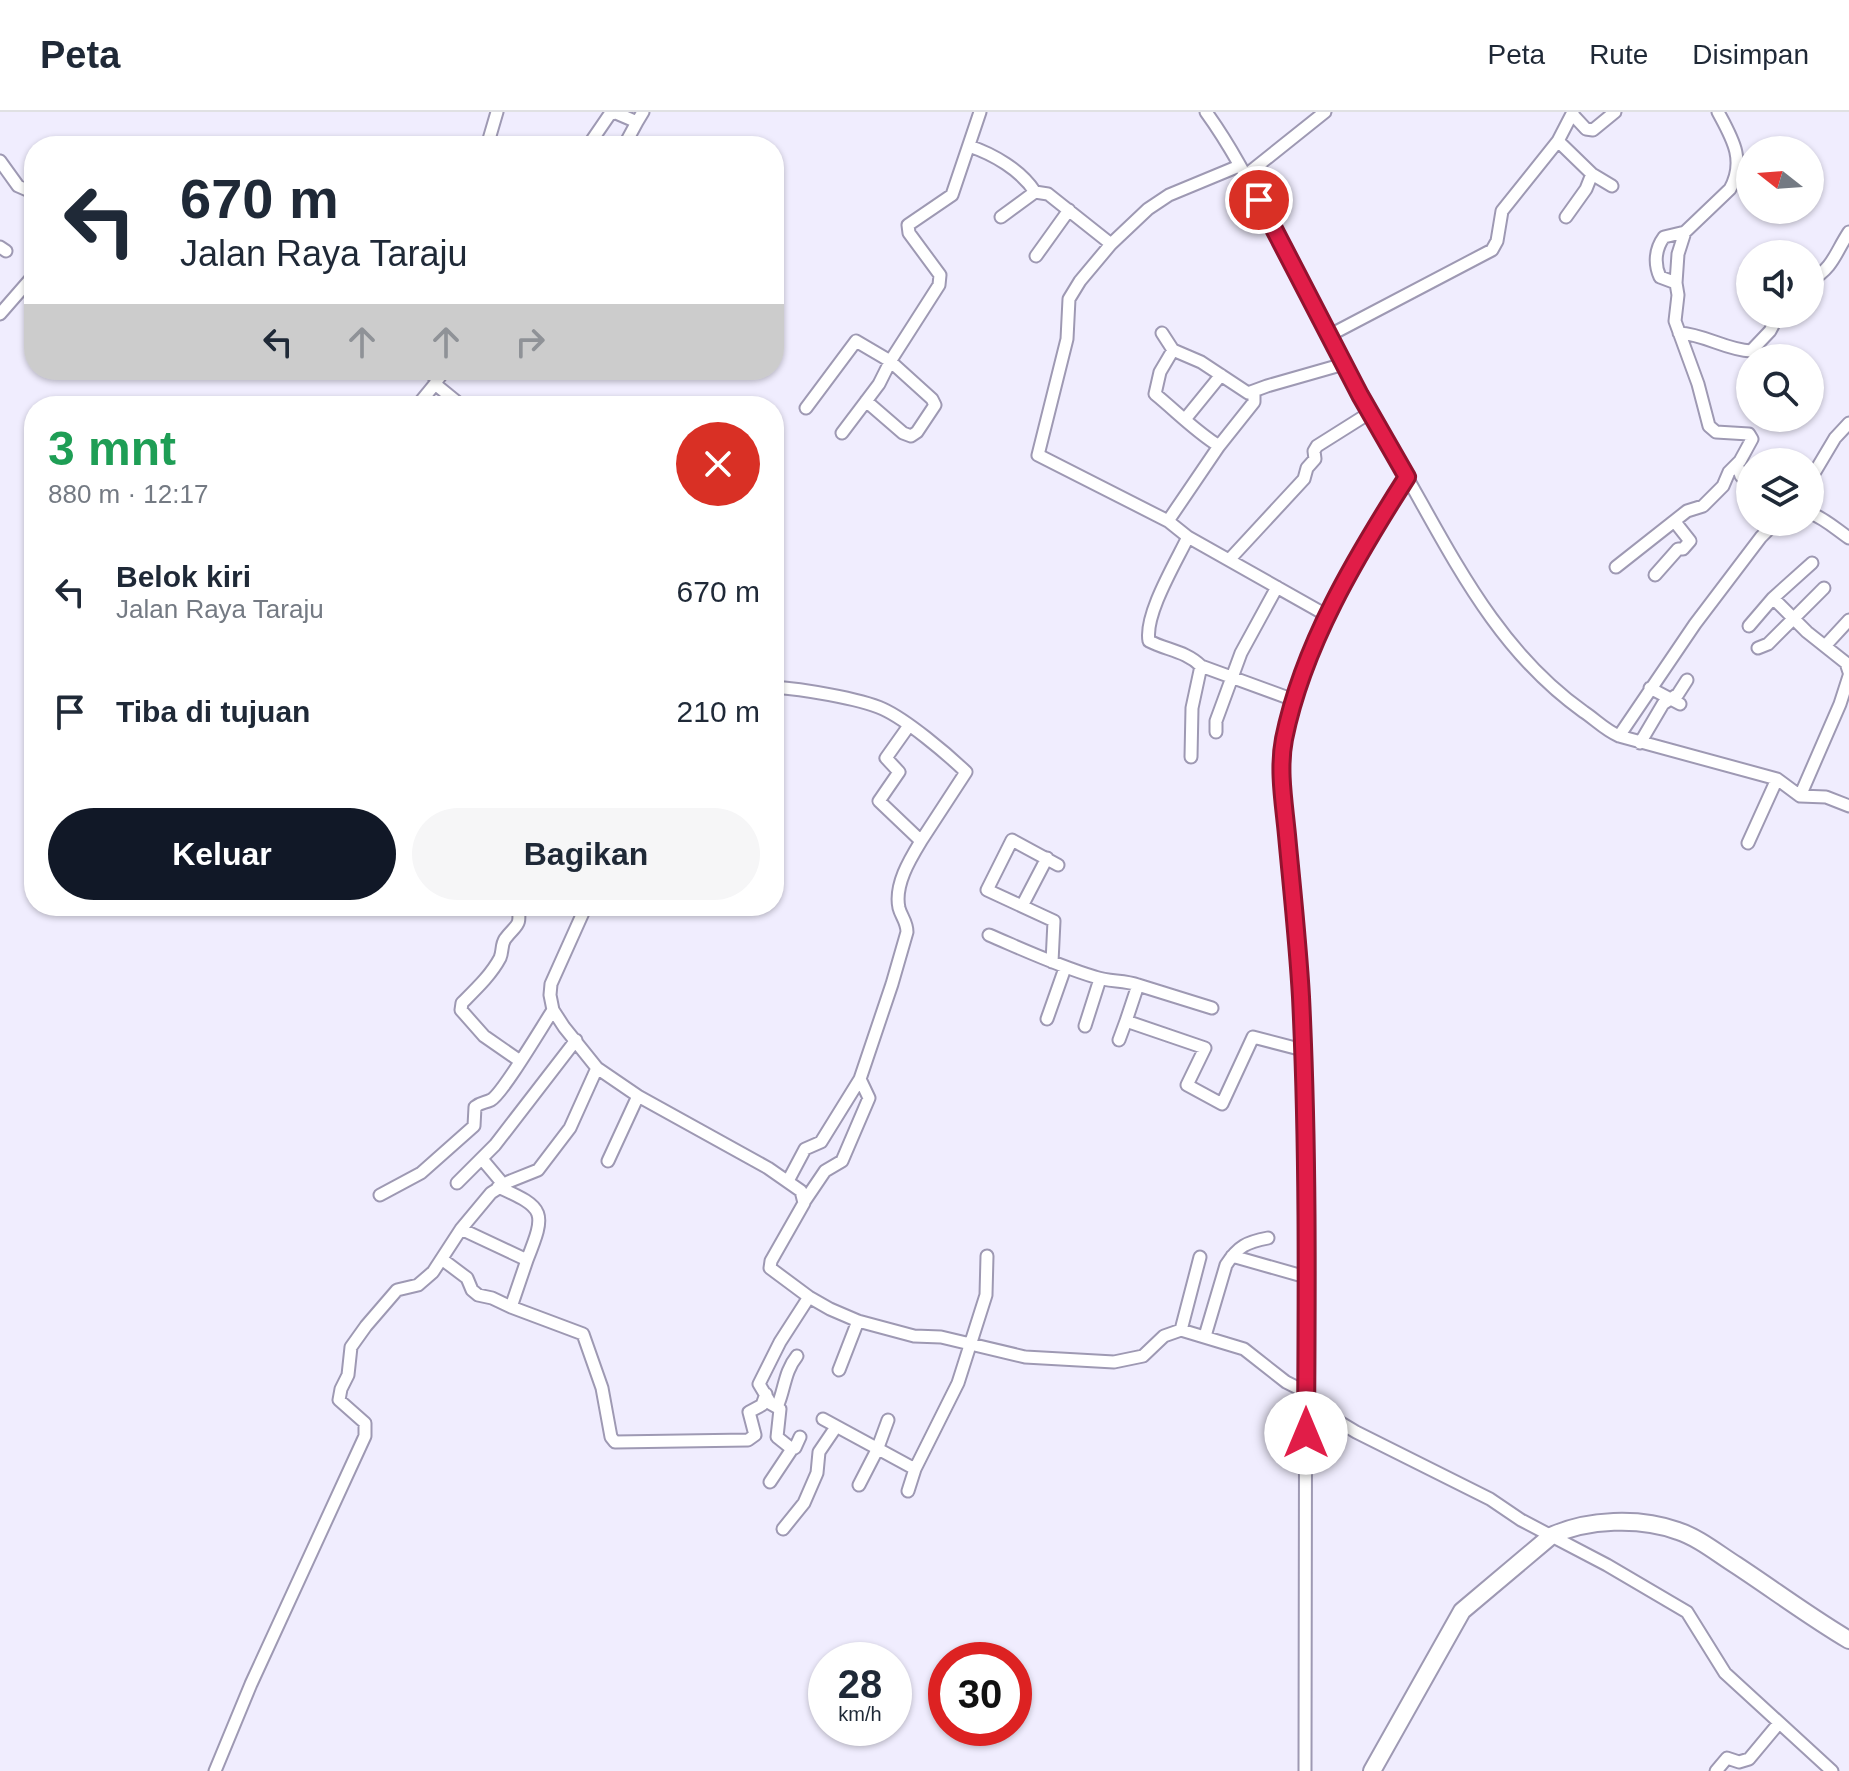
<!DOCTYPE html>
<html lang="id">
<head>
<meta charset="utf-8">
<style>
	:root { --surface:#fff; --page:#f6f6f7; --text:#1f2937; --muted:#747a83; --line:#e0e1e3; --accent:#111827 }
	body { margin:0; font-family:Arial,sans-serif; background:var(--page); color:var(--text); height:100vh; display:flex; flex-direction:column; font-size:30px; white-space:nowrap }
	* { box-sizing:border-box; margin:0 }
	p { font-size:26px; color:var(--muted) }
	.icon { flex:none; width:44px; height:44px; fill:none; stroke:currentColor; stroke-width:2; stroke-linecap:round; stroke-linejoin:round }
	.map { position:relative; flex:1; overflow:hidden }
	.drawer { position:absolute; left:24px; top:284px; width:760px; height:520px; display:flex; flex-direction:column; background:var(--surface); border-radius:32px; box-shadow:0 2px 6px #0004 }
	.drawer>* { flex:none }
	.banner { position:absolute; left:24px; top:24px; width:760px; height:244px; border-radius:32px; box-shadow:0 2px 6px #0004; background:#fff; color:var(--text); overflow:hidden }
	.needle { width:52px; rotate:287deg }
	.fabs { position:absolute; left:1736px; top:24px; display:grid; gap:16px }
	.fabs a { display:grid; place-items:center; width:88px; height:88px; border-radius:50%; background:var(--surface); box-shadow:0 2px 6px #0004; font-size:40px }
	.speed { position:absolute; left:808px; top:1530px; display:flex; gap:16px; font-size:40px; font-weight:700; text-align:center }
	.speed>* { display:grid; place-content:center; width:104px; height:104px; border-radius:50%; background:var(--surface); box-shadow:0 2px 6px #0004; line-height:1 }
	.speed small { font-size:20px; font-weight:400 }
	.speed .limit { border:12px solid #d22; background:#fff; color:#111 }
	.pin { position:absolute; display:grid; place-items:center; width:68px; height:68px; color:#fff; margin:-34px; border:4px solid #fff; border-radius:50%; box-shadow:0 2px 8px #0007 }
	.me { position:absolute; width:88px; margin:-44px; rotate:0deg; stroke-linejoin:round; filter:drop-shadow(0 0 6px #0008) }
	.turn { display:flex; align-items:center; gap:28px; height:168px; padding:0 24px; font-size:36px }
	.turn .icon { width:104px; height:104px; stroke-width:2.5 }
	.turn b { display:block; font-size:56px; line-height:68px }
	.lanes { display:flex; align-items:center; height:76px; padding:0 24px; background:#0003; justify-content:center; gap:40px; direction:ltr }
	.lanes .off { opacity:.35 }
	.round { display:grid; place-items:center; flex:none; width:84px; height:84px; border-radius:42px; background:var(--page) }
	.summary { display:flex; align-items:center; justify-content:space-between; height:136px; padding:0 24px }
	h1 { font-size:48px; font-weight:700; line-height:60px; color:#1e9e55 }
	.primary-button { display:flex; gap:16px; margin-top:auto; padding:16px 24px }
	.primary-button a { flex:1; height:92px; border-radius:48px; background:var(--accent); color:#fff; font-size:32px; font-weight:700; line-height:92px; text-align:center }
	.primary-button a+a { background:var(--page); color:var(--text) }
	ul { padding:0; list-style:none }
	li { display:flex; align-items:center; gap:24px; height:120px; padding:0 24px }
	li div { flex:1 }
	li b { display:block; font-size:30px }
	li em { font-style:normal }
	header { display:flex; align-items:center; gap:48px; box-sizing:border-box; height:112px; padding:0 40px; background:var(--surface); border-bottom:2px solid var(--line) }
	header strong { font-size:38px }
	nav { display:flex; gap:44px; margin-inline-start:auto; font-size:28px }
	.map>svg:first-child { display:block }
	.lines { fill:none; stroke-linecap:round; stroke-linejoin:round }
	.minor-casing { stroke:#9e99b3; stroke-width:15 }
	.secondary-casing { stroke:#9e99b3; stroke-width:20 }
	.minor { stroke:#fff; stroke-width:11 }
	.secondary { stroke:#fff; stroke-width:16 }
	.route-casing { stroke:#92132f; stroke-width:20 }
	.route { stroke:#e11d48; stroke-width:14 }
</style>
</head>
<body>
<header>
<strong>Peta</strong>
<nav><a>Peta</a><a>Rute</a><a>Disimpan</a></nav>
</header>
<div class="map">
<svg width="1849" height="1659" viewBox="0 0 1849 1659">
	<rect width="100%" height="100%" fill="#f0edfe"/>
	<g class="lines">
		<g class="minor-casing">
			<path id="minor" d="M1206,0C1238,44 1261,94 1287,142C1331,226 1375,309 1422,392C1466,471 1509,547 1584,600C1596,608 1605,618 1619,624L1777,667L1800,684L1826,685L1849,694
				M1572,2L1586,17L1593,18L1615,0
				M1558,29L1592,62L1612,74
				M487,34L497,0
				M588,34L610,2L616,1L637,10L643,0
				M624,34L637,10
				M969,34C993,42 1021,58 1035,80
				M0,49L18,74L34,81
				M1239,54L1169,83L1148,97L1111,132L1080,169L1069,187L1067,227L1038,343L1168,409L1188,425L1328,504
				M1246,63L1325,0
				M1001,105L1035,80L1048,82L1111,132
				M1566,105L1586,77L1592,62
				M0,135L6,139
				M1036,144L1069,98
				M1810,169C1834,155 1835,141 1849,120
				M1676,171L1678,142L1685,120
				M0,202L34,163
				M1162,221L1173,238L1201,250L1248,281L1267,274L1344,252
				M1679,221C1704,222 1726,238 1751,239L1770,219L1779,202
				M1330,223L1492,138L1497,129L1502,99L1558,29L1573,0
				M1173,238L1160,260L1155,282C1177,300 1195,319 1219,334
				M426,258L438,267L445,258
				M438,267L435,272L462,294
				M417,294L435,272
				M806,296L856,229L890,249L932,287L935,293L917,320L911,324L903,321L866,289
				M1186,306L1221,263
				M842,321L879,272L891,248L939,173L940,163L909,121L908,113L952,83L980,0
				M1737,352L1741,364L1750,370
				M1810,368L1835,326L1849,311
				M1810,401C1824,406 1836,417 1849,426
				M1168,409L1219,334L1254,290V280
				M1188,425C1176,450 1144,503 1149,529C1166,538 1186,539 1201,554
				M1229,448L1304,367L1307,356L1315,347L1314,339L1317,334L1371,300
				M1812,451L1773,486L1807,520L1846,551L1849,560
				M1616,455L1687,399L1703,394L1723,374L1729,360L1740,349L1752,327L1749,322L1716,320L1709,314L1698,272L1675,209L1678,183L1676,171L1660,165C1654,152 1655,137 1664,125L1685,120L1730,77C1746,48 1732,26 1718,0
				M1655,463L1678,437H1683L1690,429L1675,410
				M1749,514L1773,486
				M1825,534L1849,508
				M1758,536L1768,532L1824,476
				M774,575C800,577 859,586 883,597C907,608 946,641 966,660L921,729
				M1650,576L1680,592
				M1216,620V609L1241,541L1277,475
				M1619,624L1695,512L1761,425L1776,410
				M1640,631L1663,592L1678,582L1687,568
				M1191,645L1192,596L1201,554L1294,588
				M1800,684L1840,592L1849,564
				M1748,731L1777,667
				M518,794C521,816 517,811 505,827C501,833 503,839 500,846C491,863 476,877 462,891L461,898L484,924L520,949
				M586,794L551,872L550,883L553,898L564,915L597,956L638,984L768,1056L801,1079L804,1091L771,1149L770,1156L809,1185L830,1197L858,1209L914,1224L941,1225L1025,1245L1114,1250L1143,1244L1164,1224L1181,1218L1244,1237L1286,1270L1306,1280
				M1022,794L1047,746
				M989,823C1024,838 1058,854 1095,865C1109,870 1124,868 1138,873L1126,909L1205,936L1187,973L1222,992L1253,925L1303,938
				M1052,850L1054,809L987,778L1012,728L1058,753
				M1138,873L1212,896
				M1047,907L1065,856
				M1085,914L1100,867
				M1119,928L1126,909
				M482,1047L503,1072
				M608,1049L638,984
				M788,1069L805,1037L821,1030L860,967L892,872L907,820C907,810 901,804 899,796C894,773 910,747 921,729L879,689L899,660L886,646L908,615
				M457,1071L495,1033L576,928
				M380,1083L421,1061L474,1014L475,995C481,990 485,991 491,988C503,981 543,913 553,898
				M804,1090L825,1059L842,1049L869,986L860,967
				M461,1117L527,1148C546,1100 546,1096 498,1075
				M1232,1144L1306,1165
				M443,1148L467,1166L472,1178L478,1183L492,1186L511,1195L583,1222L602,1276L611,1325L615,1330L748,1328L755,1323L749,1300L762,1293L766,1282
				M511,1195L527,1148
				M1181,1218L1200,1145
				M1205,1224L1226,1153C1238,1134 1247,1130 1268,1126
				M839,1258L858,1209
				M1306,1290L1356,1320L1490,1387L1521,1408L1607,1453L1687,1500L1725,1561L1832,1659
				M777,1295C785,1277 784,1260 797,1244
				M823,1307L915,1357L958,1271L986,1183L987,1144
				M792,1337L795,1336L800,1325
				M770,1370L792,1337L777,1325L780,1297L771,1292L759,1272L780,1230L809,1185
				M859,1373L877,1338L888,1308
				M908,1379L915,1357
				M783,1417L804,1391L817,1361L819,1340L836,1315
				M215,1659L251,1572L365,1324V1311L339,1288L341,1277L348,1263L351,1235L366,1214L397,1178L418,1173L433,1160L461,1117L491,1081L508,1070L538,1058L570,1016L597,956
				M1305,1659L1306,1017L1301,882L1281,663C1283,562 1354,449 1407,365
				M1716,1659L1727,1646L1739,1650L1749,1647L1779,1611"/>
		</g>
		<g class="secondary-casing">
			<path id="secondary" d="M1372,1659L1462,1499L1551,1424C1587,1407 1640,1405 1678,1419C1699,1426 1717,1441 1736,1453C1774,1478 1810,1505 1849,1528"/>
		</g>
		<use href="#minor" class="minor"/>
		<use href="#secondary" class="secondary"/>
	</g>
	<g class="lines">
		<g class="route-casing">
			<path id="route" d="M1259,88L1360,283L1407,365C1356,445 1303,533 1284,627C1278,658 1284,691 1287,723C1292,777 1298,831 1301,885C1308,1030 1307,1176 1306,1321"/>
		</g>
		<use href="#route" class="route"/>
	</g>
</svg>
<div class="fabs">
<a><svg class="needle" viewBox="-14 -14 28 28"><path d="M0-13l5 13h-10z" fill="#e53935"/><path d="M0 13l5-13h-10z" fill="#747a83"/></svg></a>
<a><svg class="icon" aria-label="sound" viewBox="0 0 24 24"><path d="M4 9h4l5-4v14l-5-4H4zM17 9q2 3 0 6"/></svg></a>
<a><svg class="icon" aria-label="search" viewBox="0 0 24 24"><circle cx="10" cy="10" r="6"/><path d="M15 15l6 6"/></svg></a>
<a><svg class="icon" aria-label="layers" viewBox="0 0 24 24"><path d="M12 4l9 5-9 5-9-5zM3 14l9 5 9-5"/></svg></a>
</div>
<div class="speed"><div>28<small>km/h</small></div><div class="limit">30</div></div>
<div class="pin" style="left:1259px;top:88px;background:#d93025"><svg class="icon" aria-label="arrive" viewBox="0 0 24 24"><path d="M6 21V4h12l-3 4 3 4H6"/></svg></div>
<svg class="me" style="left:1306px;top:1321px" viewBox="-20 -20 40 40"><circle r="19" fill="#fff"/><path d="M0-13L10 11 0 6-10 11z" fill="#e11d48"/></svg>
<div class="banner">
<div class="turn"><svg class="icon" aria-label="left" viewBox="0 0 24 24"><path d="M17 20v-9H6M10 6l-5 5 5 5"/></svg><div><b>670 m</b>Jalan Raya Taraju</div></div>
<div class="lanes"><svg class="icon" aria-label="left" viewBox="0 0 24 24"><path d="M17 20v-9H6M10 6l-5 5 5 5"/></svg><svg class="icon off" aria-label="ahead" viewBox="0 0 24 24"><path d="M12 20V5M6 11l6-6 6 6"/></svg><svg class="icon off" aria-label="ahead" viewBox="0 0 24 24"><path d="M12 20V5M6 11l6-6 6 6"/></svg><svg class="icon off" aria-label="right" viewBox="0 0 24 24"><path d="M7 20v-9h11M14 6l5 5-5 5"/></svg></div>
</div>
<section class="drawer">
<div class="summary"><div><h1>3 mnt</h1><p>880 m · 12:17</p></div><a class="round" style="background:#d93025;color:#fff"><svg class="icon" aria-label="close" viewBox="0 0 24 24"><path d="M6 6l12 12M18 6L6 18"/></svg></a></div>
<ul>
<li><svg class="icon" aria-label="left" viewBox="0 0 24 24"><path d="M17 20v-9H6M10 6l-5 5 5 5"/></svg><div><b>Belok kiri</b><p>Jalan Raya Taraju</p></div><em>670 m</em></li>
<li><svg class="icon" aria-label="arrive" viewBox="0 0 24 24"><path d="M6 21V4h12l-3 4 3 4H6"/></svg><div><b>Tiba di tujuan</b></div><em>210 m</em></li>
</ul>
<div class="primary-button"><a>Keluar</a><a>Bagikan</a></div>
</section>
</div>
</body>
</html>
